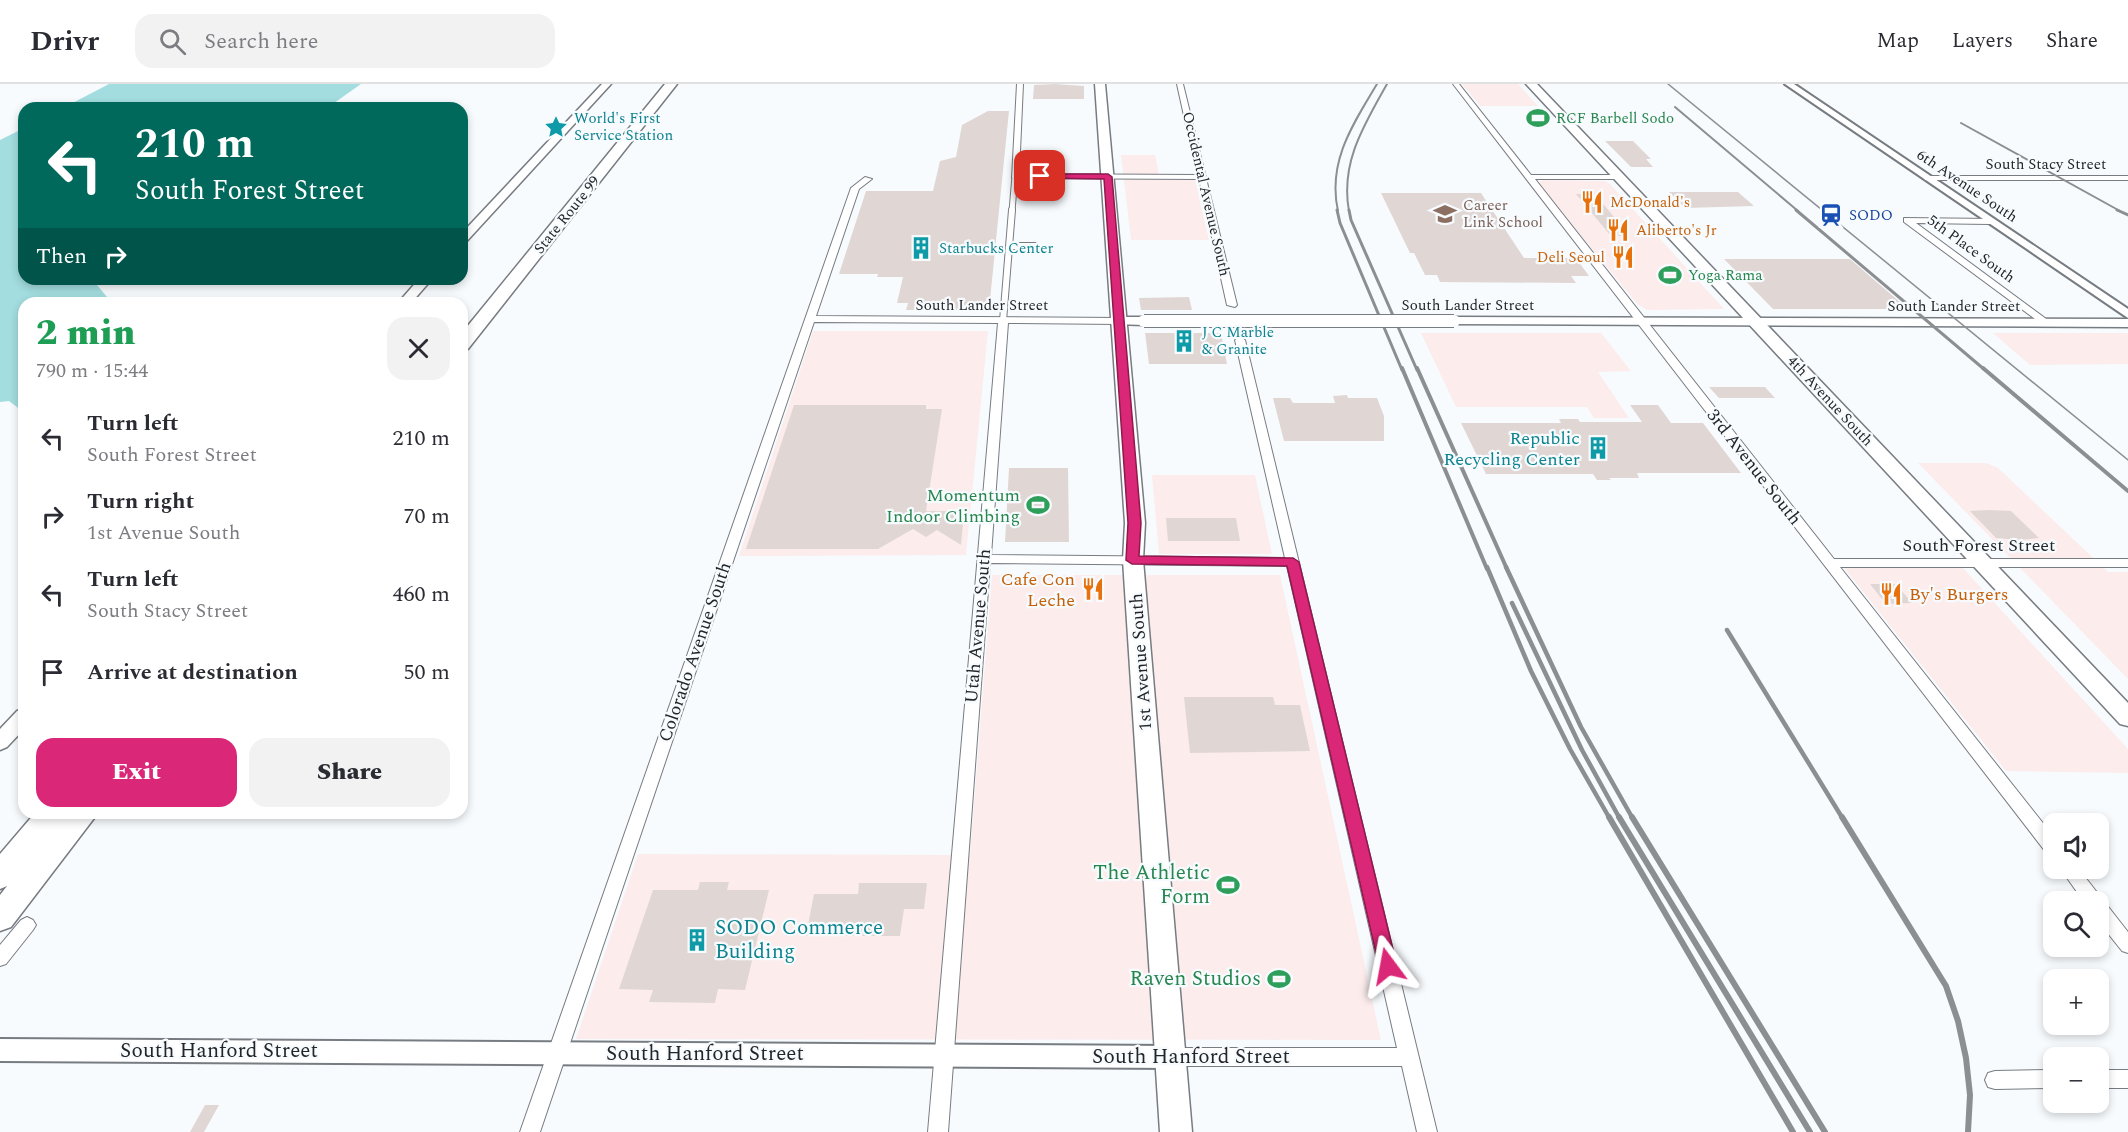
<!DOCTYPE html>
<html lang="en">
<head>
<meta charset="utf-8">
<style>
	:root { --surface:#fff; --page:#f2f2f3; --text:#2b2b33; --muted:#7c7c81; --line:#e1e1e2; --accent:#db2777 }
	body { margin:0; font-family:Spectral,serif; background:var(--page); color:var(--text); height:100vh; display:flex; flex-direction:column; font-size:22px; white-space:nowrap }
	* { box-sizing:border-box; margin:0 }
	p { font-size:20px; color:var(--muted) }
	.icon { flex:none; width:33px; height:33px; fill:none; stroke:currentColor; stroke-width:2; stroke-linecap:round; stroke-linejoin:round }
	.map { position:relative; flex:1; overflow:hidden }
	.side { position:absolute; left:18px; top:213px; width:450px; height:522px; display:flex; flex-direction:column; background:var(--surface); border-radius:18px; box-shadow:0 3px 9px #0003 }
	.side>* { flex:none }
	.banner { position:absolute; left:18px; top:18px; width:450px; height:183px; border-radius:18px; box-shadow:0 3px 9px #0003; background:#00695c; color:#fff; overflow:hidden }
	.tools { position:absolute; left:2043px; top:729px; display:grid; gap:12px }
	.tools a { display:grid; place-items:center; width:66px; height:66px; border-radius:12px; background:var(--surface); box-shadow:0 3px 9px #0003; font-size:30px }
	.pin { position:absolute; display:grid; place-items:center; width:51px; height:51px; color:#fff; margin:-26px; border-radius:12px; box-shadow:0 3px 9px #0006 }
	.me { position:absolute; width:66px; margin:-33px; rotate:347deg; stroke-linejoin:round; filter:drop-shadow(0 0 4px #0008) }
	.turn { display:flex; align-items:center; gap:21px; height:126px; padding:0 18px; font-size:27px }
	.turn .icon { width:78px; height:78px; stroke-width:2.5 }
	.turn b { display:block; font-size:42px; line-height:51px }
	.then { display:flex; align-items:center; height:57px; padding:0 18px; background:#0003; gap:12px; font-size:22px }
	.round { display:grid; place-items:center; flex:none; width:63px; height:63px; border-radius:18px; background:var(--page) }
	.summary { display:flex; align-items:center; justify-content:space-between; height:102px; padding:0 18px }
	h1 { font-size:36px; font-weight:800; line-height:45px; color:#1e9e55 }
	.cta { display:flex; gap:12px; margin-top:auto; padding:12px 18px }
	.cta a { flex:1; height:69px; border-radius:18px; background:var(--accent); color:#fff; font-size:24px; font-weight:800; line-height:69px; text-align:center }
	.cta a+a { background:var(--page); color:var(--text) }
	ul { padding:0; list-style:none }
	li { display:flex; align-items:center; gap:18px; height:78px; padding:0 18px }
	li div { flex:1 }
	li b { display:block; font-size:22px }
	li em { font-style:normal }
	header { display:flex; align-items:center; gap:36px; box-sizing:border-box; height:84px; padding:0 30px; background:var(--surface); border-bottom:2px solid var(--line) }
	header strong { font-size:28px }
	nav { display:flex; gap:33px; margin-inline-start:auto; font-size:21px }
	.search { width:420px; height:54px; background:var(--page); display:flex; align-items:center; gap:15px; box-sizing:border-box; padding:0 21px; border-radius:18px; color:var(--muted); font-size:22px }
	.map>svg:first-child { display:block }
	.commercial { fill:#fcecec }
	.water { fill:#a3dddf }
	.building { fill:#e0d7d4 }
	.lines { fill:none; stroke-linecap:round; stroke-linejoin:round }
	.pedestrian-far1-casing { stroke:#777c82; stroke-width:7 }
	.pedestrian-casing { stroke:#777c82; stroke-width:8 }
	.minor-casing { stroke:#777c82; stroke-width:2 }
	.tertiary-casing { stroke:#777c82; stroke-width:4 }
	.secondary-casing { stroke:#777c82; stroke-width:3 }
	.primary-casing { stroke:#777c82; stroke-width:3 }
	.motorway-casing { stroke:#777c82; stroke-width:3 }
	.pedestrian-far1 { stroke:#fff; stroke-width:5 }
	.pedestrian { stroke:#fff; stroke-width:6 }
	.minor { fill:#fff; fill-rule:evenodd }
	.tertiary { fill:#fff; fill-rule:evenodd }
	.secondary { fill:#fff; fill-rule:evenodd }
	.primary { fill:#fff; fill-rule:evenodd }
	.motorway { fill:#fff; fill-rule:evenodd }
	.tram { stroke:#8c8f92; stroke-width:1.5 }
	.rail-far4 { stroke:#8c8f92; stroke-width:2 }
	.rail-far3 { stroke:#8c8f92; stroke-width:3 }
	.rail-far2 { stroke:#8c8f92; stroke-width:4 }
	.rail-far1 { stroke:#8c8f92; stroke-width:4.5 }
	.rail { stroke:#8c8f92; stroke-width:6 }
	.secondary-bridge-casing { stroke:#777c82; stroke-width:14; stroke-linecap:butt }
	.secondary-bridge { stroke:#fff; stroke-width:12 }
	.route { fill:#db2777; stroke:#8e194d; stroke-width:1.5 }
	.labels { text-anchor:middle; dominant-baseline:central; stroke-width:4.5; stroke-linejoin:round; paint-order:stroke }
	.far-culture-label { font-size:15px; fill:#0d838f; stroke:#f7fbfe; text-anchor:start }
	.far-leisure-label { font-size:15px; fill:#27864d; stroke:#f7fbfe; text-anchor:start }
	.far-street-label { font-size:15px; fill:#232528; stroke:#f7fbfe }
	.far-food-label { font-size:15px; fill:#c56008; stroke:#f7fbfe; text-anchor:start }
	.far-education-label { font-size:15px; fill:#785e54; stroke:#f7fbfe; text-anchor:start }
	.far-transit-label { font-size:15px; fill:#164399; stroke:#f7fbfe; text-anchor:start }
	.culture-label { font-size:18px; fill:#0d838f; stroke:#f7fbfe; text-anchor:end }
	.street-label { font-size:18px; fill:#232528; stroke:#f7fbfe }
	.leisure-label { font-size:18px; fill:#27864d; stroke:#f7fbfe; text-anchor:end }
	.food-label { font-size:18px; fill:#c56008; stroke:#f7fbfe; text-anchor:end }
	.near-leisure-label { font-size:21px; fill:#27864d; stroke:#f7fbfe; text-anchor:end }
	.near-culture-label { font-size:21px; fill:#0d838f; stroke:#f7fbfe; text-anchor:start }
	.near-street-label { font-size:21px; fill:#232528; stroke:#f7fbfe }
</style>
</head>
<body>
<header>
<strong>Drivr</strong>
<div class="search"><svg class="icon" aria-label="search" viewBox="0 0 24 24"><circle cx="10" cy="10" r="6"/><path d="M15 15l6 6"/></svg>Search here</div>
<nav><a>Map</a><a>Layers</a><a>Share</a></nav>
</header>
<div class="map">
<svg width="2128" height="1048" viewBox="0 0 2128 1048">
	<rect width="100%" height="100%" fill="#f7fbfe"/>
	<path class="commercial" d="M1462,0H1518L1538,22H1480Z
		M1121,71H1155L1160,95L1195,96L1209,156H1131Z
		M1543,96L1605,97L1610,100L1724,225L1647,226L1638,221L1538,99Z
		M813,247H988L966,471L739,472Z
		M1421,249H1601L1631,287L1598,288L1629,334H1594L1587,323H1456Z
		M2128,249V280L2030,281L1993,249Z
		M1918,379H1986L1998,384L2108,488H2128V595Z
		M1152,391H1255L1272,470H1159Z
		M1844,484H1963L2128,665V689L2006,687Z
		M992,491H1280L1381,956L576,955L638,770L970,771Z"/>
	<path class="water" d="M109,0H361L327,24H63Z
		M24,44V195H92L112,219H24V335L17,323L9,317L0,318V56Z"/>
	<path class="building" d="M1055,0L1084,2V15H1033L1034,1Z
		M988,27H1009L989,226H906L908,219H897L903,193H877L878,190H839L866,107H933L940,77L956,73L962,41Z
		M1605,57H1633L1651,75H1646L1653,83H1631Z
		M1669,108H1738L1754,122L1685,124Z
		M1381,109H1481L1524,174H1576L1589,192H1571L1576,199L1440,198L1437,191H1425L1414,169H1410Z
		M1576,110H1592L1599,115L1630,152H1611Z
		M1724,175H1850L1908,225H1773Z
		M1189,213L1192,226H1141L1139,214Z
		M1145,249H1221L1227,280H1149Z
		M1709,303H1765L1775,314H1719Z
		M1347,311L1348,314H1377L1384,332V357H1284L1273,314H1290L1293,319H1335L1333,312Z
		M794,321H926V325H942L926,427H964L961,461L937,446L926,453L913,445L878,465H746Z
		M1630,321H1658L1671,339H1703L1741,389H1637L1639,394H1609L1611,396H1597L1593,390H1486L1461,339H1561L1559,335H1578L1580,338H1642Z
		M1009,384H1068L1069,458H1005Z
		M1989,426L2011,427L2039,454L2020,456L1996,454L1970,427Z
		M1166,434H1236L1240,457H1168Z
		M1870,500H1896L1912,519L1886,520Z
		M1184,613H1273L1275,621H1300L1310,667L1190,669Z
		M700,798H729L727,806H769L745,906L718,905L715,919L649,918L653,906L619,905L653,806H698Z
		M859,799H927L924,825H904L900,852H806L814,810H858Z
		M205,1021H219L204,1048H190Z"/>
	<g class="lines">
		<g class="pedestrian-far1-casing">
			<path id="pedestrian-far1" d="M1012,127L1015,92"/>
		</g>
		<g class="pedestrian-casing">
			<path id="pedestrian" d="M1009,162H1035
				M1003,237L1012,126"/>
		</g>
		<g class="minor-casing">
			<path id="minor" d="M1017,0H1023L1019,90L1197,91L1177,0H1183L1237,221L1235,223L1227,221L1199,95L1012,94Z
				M1453,0H1459L1531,91H1622V95H1535L1834,475H2128V483H1840L2054,753V773L2048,771Z
				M1928,92H2128V96H1925L1924,94Z
				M865,93L872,95L859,105L816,232L1119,234L1124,237L1119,240L1008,239L991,471L1285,474L1235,256L1240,253L1245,256L1437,1048H1417L1402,982H1171L1164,980L1161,973L1164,966L1171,964H1397L1287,482L990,479L948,1048H928L998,239L814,238L540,1048H520L851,104Z
				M1904,134L1993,135L1994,137L1990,140L1916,139L2049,237V241H2043L1904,138Z
				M2060,784H2078L2128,848V869L2122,867L2098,837V818H2084Z
				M27,833L33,836L36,841L33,846L6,880L0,882V861L21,836Z
				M2054,986V1004L1995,1005L1988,1003L1985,996L1988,989L1995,987Z
				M2098,986H2128V1004H2098Z"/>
		</g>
		<g class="tertiary-casing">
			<path id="tertiary" d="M1785,0H1794L2128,225V234Z
				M0,955L1171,962L1179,965L1183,973L1179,981L1171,984L0,977Z"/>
		</g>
		<g class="secondary-casing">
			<path id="secondary" d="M602,0H611L466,158L462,159V149Z
				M419,195H432L411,219H398Z
				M1119,233H1144L1150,237L1144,241L1114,240L1113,237Z
				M1454,233L2128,235V243L1449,240L1448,237Z
				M24,625V645L7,663L0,666V645L17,627Z"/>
		</g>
		<g class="primary-casing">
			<path id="primary" d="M1095,0H1105L1145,439L1143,476L1192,1048H1160L1123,476L1125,439Z
				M1526,0H1537L2128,619V642L2120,640Z"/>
		</g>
		<g class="motorway-casing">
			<path id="motorway" d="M665,0H677L468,265L462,266V249Z
				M35,729H66L65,732L67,729H98L11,843L0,847V811L7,802L0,805V770Z"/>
		</g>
		<use href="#pedestrian-far1" class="pedestrian-far1"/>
		<use href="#pedestrian" class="pedestrian"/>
		<use href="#minor" class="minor"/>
		<use href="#tertiary" class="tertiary"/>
		<use href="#secondary" class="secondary"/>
		<use href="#primary" class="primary"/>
		<use href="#motorway" class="motorway"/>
		<path class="tram" d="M1668,0L2128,376"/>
		<path class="rail-far4" d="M1675,23L1798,127
			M1961,39L2120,127
			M1338,127C1327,78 1353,40 1377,0
			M1349,127C1340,79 1364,41 1387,0"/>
		<path class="rail-far3" d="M1337,126L1340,139L1402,286
			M1349,126L1351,136L1417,286
			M1796,126L1985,286
			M2117,126L2128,131"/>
		<path class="rail-far2" d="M1402,284L1487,485
			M1417,284L1507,485
			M1983,284L2128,407"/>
		<path class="rail-far1" d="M1487,483L1531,587L1570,665L1610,735
			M1506,483L1581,643L1633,735
			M1512,519L1582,666L1620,735
			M1727,546L1843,735"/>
		<path class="rail" d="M1609,733L1793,1048
			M1619,733L1810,1048
			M1632,733L1825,1048
			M1842,733L1946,902L1958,937L1966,974L1970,1011L1968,1048"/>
		<g class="secondary-bridge-casing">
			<path id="secondary-bridge" d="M1144,237H1454"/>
		</g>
		<use href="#secondary-bridge" class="secondary-bridge"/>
	</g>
	<path class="route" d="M1040,90H1108L1112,93L1141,439L1139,472L1293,474L1299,478L1397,882L1394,888L1388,890L1381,888L1379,882L1287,482L1132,480L1126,476L1128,439L1104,95L1037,94L1036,92Z"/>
	<defs>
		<g id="stadium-bare" transform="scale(1.8)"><path d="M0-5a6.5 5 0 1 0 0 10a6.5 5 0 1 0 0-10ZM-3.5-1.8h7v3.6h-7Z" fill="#2e9e5b" stroke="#f7fbfe" stroke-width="2.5" paint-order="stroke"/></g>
		<g id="sight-bare" transform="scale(1.8)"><path d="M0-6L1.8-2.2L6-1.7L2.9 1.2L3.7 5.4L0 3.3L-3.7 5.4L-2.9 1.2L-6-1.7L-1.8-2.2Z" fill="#0f9aa8" stroke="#f7fbfe" stroke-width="2.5" paint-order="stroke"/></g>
		<g id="restaurant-bare" transform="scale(1.8)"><path d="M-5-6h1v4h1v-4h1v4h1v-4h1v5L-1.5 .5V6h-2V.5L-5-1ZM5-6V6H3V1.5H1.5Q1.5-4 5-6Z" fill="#e8710a" stroke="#f7fbfe" stroke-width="2.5" paint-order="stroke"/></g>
		<g id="school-bare" transform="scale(1.8)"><path d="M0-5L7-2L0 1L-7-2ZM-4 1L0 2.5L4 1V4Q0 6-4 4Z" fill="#8d6e63" stroke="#f7fbfe" stroke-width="2.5" paint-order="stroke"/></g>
		<g id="station-bare" transform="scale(1.8)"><path d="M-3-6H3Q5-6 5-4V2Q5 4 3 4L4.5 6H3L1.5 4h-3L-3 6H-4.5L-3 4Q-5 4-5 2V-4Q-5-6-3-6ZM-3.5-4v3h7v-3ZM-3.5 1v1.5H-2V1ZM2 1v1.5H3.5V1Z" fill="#1a4fb4" stroke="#f7fbfe" stroke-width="2.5" paint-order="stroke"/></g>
		<g id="building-bare" transform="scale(1.8)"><path d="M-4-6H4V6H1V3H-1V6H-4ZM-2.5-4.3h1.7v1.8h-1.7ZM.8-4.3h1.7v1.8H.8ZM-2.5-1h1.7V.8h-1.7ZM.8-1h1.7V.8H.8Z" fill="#0f9aa8" stroke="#f7fbfe" stroke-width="2.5" paint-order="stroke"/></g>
	</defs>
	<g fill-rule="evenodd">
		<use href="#stadium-bare" x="1538" y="34"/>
		<use href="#sight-bare" x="556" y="43"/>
		<use href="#restaurant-bare" x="1592" y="118"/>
		<use href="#school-bare" x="1445" y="130"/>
		<use href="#station-bare" x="1831" y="131"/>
		<use href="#restaurant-bare" x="1618" y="146"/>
		<use href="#building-bare" x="921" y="164"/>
		<use href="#restaurant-bare" x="1623" y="173"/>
		<use href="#stadium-bare" x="1670" y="191"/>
		<use href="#building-bare" x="1184" y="257"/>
		<use href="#building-bare" x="1598" y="364"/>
		<use href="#stadium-bare" x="1038" y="421"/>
		<use href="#restaurant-bare" x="1093" y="505"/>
		<use href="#restaurant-bare" x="1891" y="510"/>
		<use href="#stadium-bare" x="1228" y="801"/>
		<use href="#building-bare" x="697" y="856"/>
		<use href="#stadium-bare" x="1279" y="895"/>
	</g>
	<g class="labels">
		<g class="far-culture-label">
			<text x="574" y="34">World's First<tspan x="574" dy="17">Service Station</tspan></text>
			<text x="939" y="164">Starbucks Center</text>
			<text x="1202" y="248">J C Marble<tspan x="1202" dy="17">&amp; Granite</tspan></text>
		</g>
		<g class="far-leisure-label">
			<text x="1556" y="34">RCF Barbell Sodo</text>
			<text x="1688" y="191">Yoga Rama</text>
		</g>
		<g class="far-street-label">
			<text x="2046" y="80">South Stacy Street</text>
			<text transform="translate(1967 102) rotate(34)">6th Avenue South</text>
			<text transform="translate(1206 110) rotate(77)">Occidental Avenue South</text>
			<text transform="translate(567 131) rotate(-51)">State Route 99</text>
			<text transform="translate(1971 165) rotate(36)">5th Place South</text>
			<text x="982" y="221">South Lander Street</text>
			<text x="1468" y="221">South Lander Street</text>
			<text x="1954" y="222">South Lander Street</text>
			<text transform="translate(1830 317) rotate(47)">4th Avenue South</text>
		</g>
		<g class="far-food-label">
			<text x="1610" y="118">McDonald's</text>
			<text x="1636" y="146">Aliberto's Jr</text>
			<text x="1605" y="173" text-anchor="end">Deli Seoul</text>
		</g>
		<g class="far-education-label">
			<text x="1463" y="121">Career<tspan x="1463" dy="17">Link School</tspan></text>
		</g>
		<g class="far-transit-label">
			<text x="1849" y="131">SODO</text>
		</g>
		<g class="culture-label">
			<text x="1580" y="354">Republic<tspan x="1580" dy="21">Recycling Center</tspan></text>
		</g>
		<g class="street-label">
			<text transform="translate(1754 383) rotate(52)">3rd Avenue South</text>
			<text x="1979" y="461">South Forest Street</text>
			<text transform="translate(978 542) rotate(-85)">Utah Avenue South</text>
			<text transform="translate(695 568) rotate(-71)">Colorado Avenue South</text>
			<text transform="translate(1141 578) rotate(-94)">1st Avenue South</text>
		</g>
		<g class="leisure-label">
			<text x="1020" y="411">Momentum<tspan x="1020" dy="21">Indoor Climbing</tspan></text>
		</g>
		<g class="food-label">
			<text x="1075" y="495">Cafe Con<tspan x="1075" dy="21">Leche</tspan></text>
			<text x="1909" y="510" text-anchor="start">By's Burgers</text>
		</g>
		<g class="near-leisure-label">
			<text x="1210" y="789">The Athletic<tspan x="1210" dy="24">Form</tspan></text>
			<text x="1261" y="895">Raven Studios</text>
		</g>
		<g class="near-culture-label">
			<text x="715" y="844">SODO Commerce<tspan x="715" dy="24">Building</tspan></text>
		</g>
		<g class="near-street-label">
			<text x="219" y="967">South Hanford Street</text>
			<text x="705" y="970">South Hanford Street</text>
			<text x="1191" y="973">South Hanford Street</text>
		</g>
	</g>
</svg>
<div class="tools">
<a><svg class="icon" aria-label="sound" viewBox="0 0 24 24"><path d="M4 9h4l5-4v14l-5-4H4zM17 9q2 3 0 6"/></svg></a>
<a><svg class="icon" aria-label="search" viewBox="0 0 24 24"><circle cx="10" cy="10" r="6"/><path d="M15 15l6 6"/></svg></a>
<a>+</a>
<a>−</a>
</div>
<div class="pin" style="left:1040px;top:92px;background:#d93025"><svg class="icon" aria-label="arrive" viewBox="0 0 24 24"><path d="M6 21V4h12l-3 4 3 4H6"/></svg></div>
<svg class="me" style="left:1388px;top:882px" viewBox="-20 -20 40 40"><path d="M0-17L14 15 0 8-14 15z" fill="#db2777" stroke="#fff" stroke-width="4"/></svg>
<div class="banner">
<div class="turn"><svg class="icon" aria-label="left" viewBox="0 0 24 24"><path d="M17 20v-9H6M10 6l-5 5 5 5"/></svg><div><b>210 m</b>South Forest Street</div></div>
<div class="then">Then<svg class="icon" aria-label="right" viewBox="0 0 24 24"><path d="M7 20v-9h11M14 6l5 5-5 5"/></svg></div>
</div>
<section class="side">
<div class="summary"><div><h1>2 min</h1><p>790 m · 15:44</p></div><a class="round"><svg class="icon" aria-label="close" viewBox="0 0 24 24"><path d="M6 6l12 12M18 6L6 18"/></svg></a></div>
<ul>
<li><svg class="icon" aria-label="left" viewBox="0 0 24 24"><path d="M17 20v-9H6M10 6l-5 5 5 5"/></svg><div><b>Turn left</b><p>South Forest Street</p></div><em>210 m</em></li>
<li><svg class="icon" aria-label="right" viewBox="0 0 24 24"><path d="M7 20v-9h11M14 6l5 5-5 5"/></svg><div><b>Turn right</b><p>1st Avenue South</p></div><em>70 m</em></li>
<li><svg class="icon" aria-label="left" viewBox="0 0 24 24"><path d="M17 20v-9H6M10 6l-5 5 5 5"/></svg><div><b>Turn left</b><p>South Stacy Street</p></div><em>460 m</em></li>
<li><svg class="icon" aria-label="arrive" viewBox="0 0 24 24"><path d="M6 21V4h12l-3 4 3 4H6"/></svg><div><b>Arrive at destination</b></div><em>50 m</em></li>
</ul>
<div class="cta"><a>Exit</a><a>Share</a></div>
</section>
</div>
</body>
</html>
